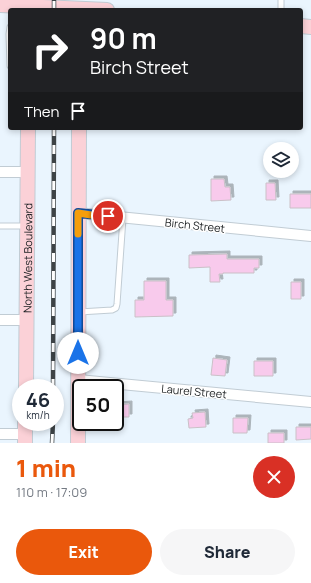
<!DOCTYPE html>
<html lang="en">
<head>
<meta charset="utf-8">
<style>
	:root { --surface:#fff; --page:#f6f6f7; --text:#1f2937; --muted:#747a83; --accent:#ea580c }
	body { margin:0; font-family:Manrope,sans-serif; background:var(--page); color:var(--text); height:100vh; display:flex; flex-direction:column; font-size:15px; white-space:nowrap }
	* { box-sizing:border-box; margin:0 }
	p { font-size:13px; color:var(--muted) }
	.icon { flex:none; width:22px; height:22px; fill:none; stroke:currentColor; stroke-width:2; stroke-linecap:round; stroke-linejoin:round }
	.map { position:relative; height:443px; overflow:hidden }
	.details { display:flex; flex-direction:column; background:var(--surface); flex:1 }
	.details>* { flex:none }
	.banner { position:absolute; left:8px; top:8px; width:295px; height:122px; border-radius:4px; box-shadow:0 2px 6px #0003; background:#202124; color:#fff; overflow:hidden }
	.tools { position:absolute; left:263px; top:142px; display:grid; gap:8px }
	.tools a { display:grid; place-items:center; width:36px; height:36px; border-radius:50%; background:var(--surface); box-shadow:0 2px 6px #0003; font-size:20px }
	.speed { position:absolute; left:12px; top:379px; display:flex; gap:8px; font-size:20px; font-weight:700; text-align:center }
	.speed>* { display:grid; place-content:center; width:52px; height:52px; border-radius:50%; background:var(--surface); box-shadow:0 2px 6px #0003; line-height:1 }
	.speed small { font-size:10px; font-weight:400 }
	.speed .limit { border:2px solid #111; border-radius:6px; background:#fff; color:#111 }
	.pin { position:absolute; display:grid; place-items:center; width:34px; height:34px; color:#fff; margin:-17px; border:2px solid #fff; border-radius:50%; box-shadow:0 1px 4px #0007 }
	.me { position:absolute; width:44px; margin:-22px; rotate:0deg; stroke-linejoin:round; filter:drop-shadow(0 0 3px #0008) }
	.turn { display:flex; align-items:center; gap:14px; height:84px; padding:0 16px; font-size:18px }
	.turn .icon { width:52px; height:52px; stroke-width:2.5 }
	.turn b { display:block; font-size:28px; line-height:34px }
	.then { display:flex; align-items:center; height:38px; padding:0 16px; background:#0003; gap:8px; font-size:15px }
	.round { display:grid; place-items:center; flex:none; width:42px; height:42px; border-radius:21px; background:var(--page) }
	.head { display:flex; align-items:center; justify-content:space-between; height:68px; padding:0 16px }
	h1 { font-size:24px; font-weight:800; line-height:30px; color:var(--accent) }
	.primary-button { display:flex; gap:8px; margin-top:auto; padding:8px 16px }
	.primary-button a { flex:1; height:46px; border-radius:24px; background:var(--accent); color:#fff; font-size:16px; font-weight:800; line-height:46px; text-align:center }
	.primary-button a+a { background:var(--page); color:var(--text) }
	.map>svg:first-child { display:block }
	.building { fill:#f8caec; stroke:#cac0c7; filter:url(#shadow) }
	.lines { fill:none; stroke-linecap:round; stroke-linejoin:round }
	.lane-casing { stroke:#c1ccd4; stroke-width:7 }
	.street-casing { stroke:#c1ccd4; stroke-width:12 }
	.secondary-casing { stroke:#c1ccd4; stroke-width:16 }
	.lane { stroke:#fff; stroke-width:5 }
	.street { stroke:#fff; stroke-width:10 }
	.secondary { stroke:#fbd1d7; stroke-width:14 }
	.rail-casing { stroke:#3d4346; stroke-width:4.5 }
	.rail { stroke:#fff; stroke-width:3; stroke-dasharray:9; stroke-linecap:butt }
	.route-casing { stroke:#114b97; stroke-width:10 }
	.route { stroke:#1a73e8; stroke-width:7 }
	.slow { stroke:#f59e0b; stroke-width:7 }
	.labels { text-anchor:middle; dominant-baseline:central; stroke-width:3; stroke-linejoin:round; paint-order:stroke }
	.street-label { font-size:11px; fill:#1a1e20; stroke:#fff }
</style>
</head>
<body>
<div class="map">
<svg width="311" height="443" viewBox="0 0 311 443">
	<defs>
		<filter id="shadow"><feDropShadow dx="3" dy="-3" stdDeviation="0" flood-color="#0004"/></filter>
	</defs>
	<rect width="100%" height="100%" fill="#eaf5fe"/>
	<path class="building" d="M211,179H224L225,187H230L231,200L211,201Z
		M266,183H275L276,200H266Z
		M290,194H311V208H290Z
		M227,254V259H259V268H254V273H223V274H219L220,282H210V267L189,268V255Z
		M144,281H166V300H173V316L135,317V300H144Z
		M291,282H301V299H291Z
		M213,358L227,360L225,376L211,375Z
		M254,361H273V376H254Z
		M129,404V417H115V405Z
		M205,412L206,427L189,428L188,419L193,418L192,413Z
		M233,418H248L247,433H233Z
		M296,427H311V439L296,440Z
		M268,433H284V443H268Z"/>
	<g class="lines">
		<g class="lane-casing">
			<path id="lane" d="M281,10V0
				M10,27L9,34L10,66
				M0,226H27
				M79,312L112,310L116,308L117,304L123,218"/>
		</g>
		<g class="street-casing">
			<path id="street" d="M0,172H28
				M78,213L311,236
				M0,320H26
				M78,380L311,402
				M0,434H25"/>
		</g>
		<g class="secondary-casing">
			<g id="secondary">
				<path d="M0,5L107,10"/>
				<path d="M301,26L311,27"/>
				<path id="s1" d="M26,388L28,128"/>
				<path d="M25,443V422"/>
				<path d="M78,443L79,128"/>
			</g>
		</g>
		<use href="#lane" class="lane"/>
		<use href="#street" class="street"/>
		<use href="#secondary" class="secondary"/>
		<g class="rail-casing">
			<path id="rail" d="M54,10V0
				M53,388L54,128
				M52,443L53,422"/>
		</g>
		<use href="#rail" class="rail"/>
	</g>
	<g class="lines">
		<g class="route-casing">
			<path id="route" d="M78,353V213L108,216"/>
		</g>
		<use href="#route" class="route"/>
		<path class="slow" d="M78,234V213L91,215"/>
	</g>
	<g class="labels">
		<g class="street-label">
			<text transform="translate(195 225) rotate(6)">Birch Street</text>
			<text stroke="none"><textPath href="#s1" startOffset="130">North West Boulevard</textPath></text>
			<text transform="translate(194 391) rotate(5)">Laurel Street</text>
		</g>
	</g>
</svg>
<div class="tools">
<a><svg class="icon" aria-label="layers" viewBox="0 0 24 24"><path d="M12 4l9 5-9 5-9-5zM3 14l9 5 9-5"/></svg></a>
</div>
<div class="speed"><div>46<small>km/h</small></div><div class="limit">50</div></div>
<div class="pin" style="left:108px;top:216px;background:#d93025"><svg class="icon" aria-label="arrive" viewBox="0 0 24 24"><path d="M6 21V4h12l-3 4 3 4H6"/></svg></div>
<svg class="me" style="left:78px;top:353px" viewBox="-20 -20 40 40"><circle r="19" fill="#fff"/><path d="M0-13L10 11 0 6-10 11z" fill="#1a73e8"/></svg>
<div class="banner">
<div class="turn"><svg class="icon" aria-label="right" viewBox="0 0 24 24"><path d="M7 20v-9h11M14 6l5 5-5 5"/></svg><div><b>90 m</b>Birch Street</div></div>
<div class="then">Then<svg class="icon" aria-label="arrive" viewBox="0 0 24 24"><path d="M6 21V4h12l-3 4 3 4H6"/></svg></div>
</div>
</div>
<section class="details">
<div class="head"><div><h1>1 min</h1><p>110 m · 17:09</p></div><a class="round" style="background:#d93025;color:#fff"><svg class="icon" aria-label="close" viewBox="0 0 24 24"><path d="M6 6l12 12M18 6L6 18"/></svg></a></div>
<div class="primary-button"><a>Exit</a><a>Share</a></div>
</section>
</body>
</html>
